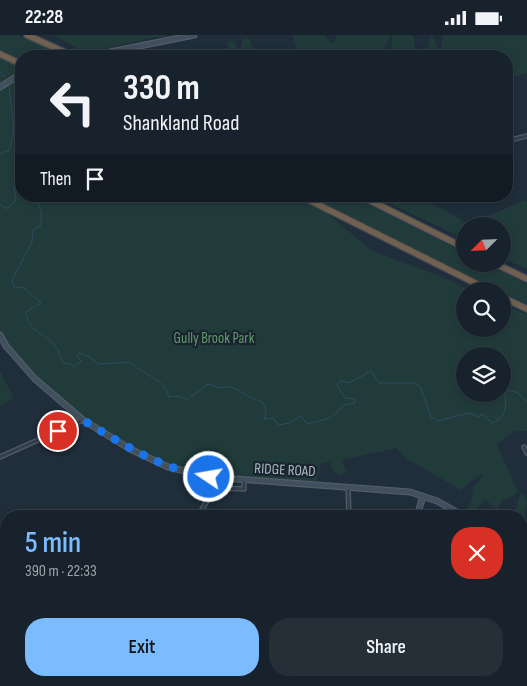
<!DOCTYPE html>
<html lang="en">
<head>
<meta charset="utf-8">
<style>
	:root { --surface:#17222c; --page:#242f38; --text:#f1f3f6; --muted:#9ea4a9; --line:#363f48; --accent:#7bbbff }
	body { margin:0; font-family:"Sofia Sans Condensed",sans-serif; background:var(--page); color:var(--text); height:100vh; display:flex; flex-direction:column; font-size:19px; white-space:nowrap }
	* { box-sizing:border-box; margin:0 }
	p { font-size:16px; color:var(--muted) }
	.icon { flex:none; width:28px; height:28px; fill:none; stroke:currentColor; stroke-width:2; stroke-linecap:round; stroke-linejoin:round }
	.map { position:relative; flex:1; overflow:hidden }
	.panel { position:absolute; left:0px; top:475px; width:528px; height:176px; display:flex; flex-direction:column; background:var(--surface); border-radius:20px 20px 0 0; box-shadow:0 2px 8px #0003,0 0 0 1px var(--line) }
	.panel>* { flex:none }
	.hud { position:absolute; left:15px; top:15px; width:498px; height:152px; border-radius:20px; box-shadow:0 2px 8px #0003,0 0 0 1px var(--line); background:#17222c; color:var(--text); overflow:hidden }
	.needle { width:32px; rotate:246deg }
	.tools { position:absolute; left:456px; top:182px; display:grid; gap:10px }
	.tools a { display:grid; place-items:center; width:55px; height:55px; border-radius:50%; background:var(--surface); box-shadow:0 2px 8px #0003,0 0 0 1px var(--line); font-size:25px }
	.pin { position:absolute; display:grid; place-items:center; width:42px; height:42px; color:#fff; margin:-21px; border:2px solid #fff; border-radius:50%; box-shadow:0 1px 5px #0007 }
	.me { position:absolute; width:55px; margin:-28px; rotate:282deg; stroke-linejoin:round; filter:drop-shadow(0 0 4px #0008) }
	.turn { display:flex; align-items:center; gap:18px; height:105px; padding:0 25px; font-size:22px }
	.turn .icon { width:65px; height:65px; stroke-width:2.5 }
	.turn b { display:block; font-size:35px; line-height:42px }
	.then { display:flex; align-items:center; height:48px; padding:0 25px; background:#0003; gap:10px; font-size:19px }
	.round { display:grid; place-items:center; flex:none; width:52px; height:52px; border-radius:20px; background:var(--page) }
	.summary { display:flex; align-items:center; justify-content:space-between; height:85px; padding:0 25px }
	h1 { font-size:30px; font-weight:600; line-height:38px; color:var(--accent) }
	.button { display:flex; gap:10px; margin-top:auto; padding:10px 25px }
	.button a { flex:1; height:58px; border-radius:20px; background:var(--accent); color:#111; font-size:20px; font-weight:600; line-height:58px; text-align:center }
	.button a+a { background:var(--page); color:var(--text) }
	.status { display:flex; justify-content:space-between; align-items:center; height:35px; padding:0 25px; background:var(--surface); direction:ltr }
	.status svg { height:14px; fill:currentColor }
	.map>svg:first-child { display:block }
	.green { fill:#213b3b; fill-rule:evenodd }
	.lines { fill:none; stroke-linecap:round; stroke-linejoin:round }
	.stream { stroke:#304a61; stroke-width:1 }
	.street-casing { stroke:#515d68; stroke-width:5.5 }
	.secondary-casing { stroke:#515d68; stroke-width:7 }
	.highway-casing { stroke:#3e4a55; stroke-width:8 }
	.street { stroke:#333f4a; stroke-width:3 }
	.secondary { stroke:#414f5e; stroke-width:4.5 }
	.highway { stroke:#716050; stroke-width:5.5 }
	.route { stroke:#1a73e8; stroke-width:9; stroke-dasharray:0 16.2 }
	.labels { text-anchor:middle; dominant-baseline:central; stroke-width:4.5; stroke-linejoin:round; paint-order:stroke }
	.park-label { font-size:15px; fill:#63996a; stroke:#19242f }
	.street-label { font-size:15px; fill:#aebac7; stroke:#19242f }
</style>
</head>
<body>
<div class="status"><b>22:28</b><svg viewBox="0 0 49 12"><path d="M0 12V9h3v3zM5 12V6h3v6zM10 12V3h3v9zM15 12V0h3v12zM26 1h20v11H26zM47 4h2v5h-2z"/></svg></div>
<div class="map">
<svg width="527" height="651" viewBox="0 0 527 651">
	<rect width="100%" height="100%" fill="#1f2e3a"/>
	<path class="green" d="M0,0H18L65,21H21V25L0,14Z
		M53,0H165L166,2H155L86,18Z
		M293,0H324L330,8H335L336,0H390L381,21H298Z
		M392,0H411L414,3V21H392Z
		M443,0H527V38L506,44V21H427L430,3L433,2L438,14L441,13Z
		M243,3L250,4L255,21H231L227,7L235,6L239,18Z
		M0,19L21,29V161H301L316,169L371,215L445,243L473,256H465V294H502L503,270L527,279V396H516L497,409L518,457L508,464H503L497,475L485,464L473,478L466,475L471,467L473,453L484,440L477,441L461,455L407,424L396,413L342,425L347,437L339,441L331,433L330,427L321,429L316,450C278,447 239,447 202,441C135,429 33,359 0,300ZM465,321H502V359H465Z
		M310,161H352L465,218V229H486L527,249V269Z
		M380,161C422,161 433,168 469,189L525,165L527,167V234L503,223L502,191H465V204L384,166Z
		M0,336L14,363L0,371Z
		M523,459L527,466L525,486L527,485V495L521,494V481H514L520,460Z
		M6,581V633L2,636L0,584Z"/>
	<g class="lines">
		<path class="stream" d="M0,37L4,42
			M0,119L8,116C18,94 11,75 9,53
			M32,161C40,172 44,177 40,191L33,195L32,207L12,245L14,252L24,253L41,268L26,277C28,299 50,299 58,315C61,321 60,324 65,329L69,328L74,332L81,326L77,322L79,318L90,322L99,329L130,327C143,341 163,341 169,362L180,361L187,365C192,358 201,358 205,350L211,349L218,353C232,349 237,355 248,361C253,364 258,365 263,368L266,375L264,384L273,383L279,390L289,388L301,381L307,389L330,383L345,370L355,368V364L345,363L337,350L341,346L349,348L371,336L379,348H412L420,351L431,382L438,386L469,378L478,382L483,379L492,388C507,382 506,372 505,358L508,355L518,358L527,367
			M0,169L4,173H8L16,165L14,154L21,145"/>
		<g class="street-casing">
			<path id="street" d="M506,106L527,101
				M524,412L527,418
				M0,422L83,385
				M348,452L349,481
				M198,481L207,466L219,453L244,454V446
				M521,554L527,550
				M521,607L527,604
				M166,645L169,651
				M373,645L376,651
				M10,651L23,645
				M213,651L225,645
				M324,651L337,645
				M432,651L444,645"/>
		</g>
		<g class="secondary-casing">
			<path id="secondary" d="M90,21L194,0
				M0,52L21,39
				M0,300L6,311L35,344L83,385L130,414L168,432L209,442L410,457L437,466L464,481
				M417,481L423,461
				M521,512L527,515
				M134,651L138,645"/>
		</g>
		<g class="highway-casing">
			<path id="highway" d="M27,0L73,21
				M0,19L21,29
				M301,161L491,256
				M361,161L465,213
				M496,229L527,244
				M502,262L527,274"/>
		</g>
		<use href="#street" class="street"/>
		<use href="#secondary" class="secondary"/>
		<use href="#highway" class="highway"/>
	</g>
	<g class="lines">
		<path class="route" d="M58,396L83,385C124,410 161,434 209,442"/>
	</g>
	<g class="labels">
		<g class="park-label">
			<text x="214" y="303">Gully Brook Park</text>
		</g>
		<g class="street-label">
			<text transform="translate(285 435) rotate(3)">RIDGE ROAD</text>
		</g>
	</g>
</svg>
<div class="tools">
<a><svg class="needle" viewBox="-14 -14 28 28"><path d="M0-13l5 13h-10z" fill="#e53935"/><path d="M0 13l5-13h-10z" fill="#9ea4a9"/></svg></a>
<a><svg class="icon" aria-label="search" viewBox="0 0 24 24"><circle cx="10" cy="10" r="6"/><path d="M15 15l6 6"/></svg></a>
<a><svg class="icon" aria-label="layers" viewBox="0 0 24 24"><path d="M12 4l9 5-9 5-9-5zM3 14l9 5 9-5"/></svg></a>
</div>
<div class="pin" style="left:58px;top:396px;background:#d93025"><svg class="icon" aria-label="arrive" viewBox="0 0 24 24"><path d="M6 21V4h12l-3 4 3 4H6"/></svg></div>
<svg class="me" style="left:209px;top:442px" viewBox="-20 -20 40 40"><circle r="17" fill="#1a73e8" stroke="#fff" stroke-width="3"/><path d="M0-11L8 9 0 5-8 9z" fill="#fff"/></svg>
<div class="hud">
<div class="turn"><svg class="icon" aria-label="left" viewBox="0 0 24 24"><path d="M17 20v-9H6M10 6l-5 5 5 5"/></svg><div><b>330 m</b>Shankland Road</div></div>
<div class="then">Then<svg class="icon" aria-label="arrive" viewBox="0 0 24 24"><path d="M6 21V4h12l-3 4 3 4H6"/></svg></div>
</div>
<section class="panel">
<div class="summary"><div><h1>5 min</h1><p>390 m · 22:33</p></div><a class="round" style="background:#d93025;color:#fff"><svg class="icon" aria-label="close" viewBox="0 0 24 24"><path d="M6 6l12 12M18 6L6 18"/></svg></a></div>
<div class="button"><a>Exit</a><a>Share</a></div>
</section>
</div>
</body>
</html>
